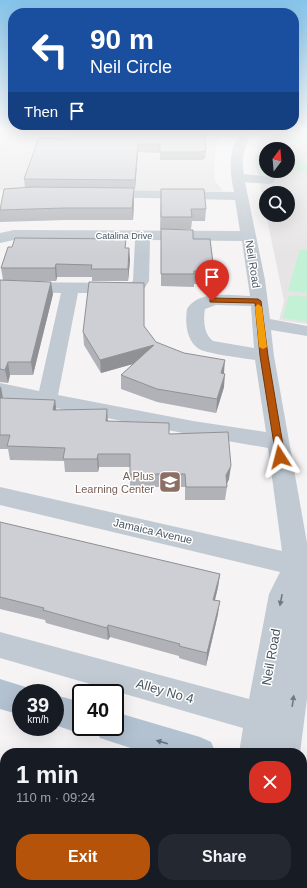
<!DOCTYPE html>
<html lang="en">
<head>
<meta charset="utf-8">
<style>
	:root { --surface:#171b24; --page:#242831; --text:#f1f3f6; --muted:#9ea1a6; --accent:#b45309 }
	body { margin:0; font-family:Arial,sans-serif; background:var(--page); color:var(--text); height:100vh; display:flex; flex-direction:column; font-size:15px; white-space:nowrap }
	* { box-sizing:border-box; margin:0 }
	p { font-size:13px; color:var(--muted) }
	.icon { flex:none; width:22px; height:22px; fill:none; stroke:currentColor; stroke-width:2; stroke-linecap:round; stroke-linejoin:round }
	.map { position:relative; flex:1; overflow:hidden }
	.panel { position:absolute; left:0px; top:748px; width:307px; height:140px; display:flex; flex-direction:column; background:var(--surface); border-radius:16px 16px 0 0; box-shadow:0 4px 16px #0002 }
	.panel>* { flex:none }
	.hud { position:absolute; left:8px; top:8px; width:291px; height:122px; border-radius:16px; box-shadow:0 4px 16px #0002; background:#1a4fa0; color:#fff; overflow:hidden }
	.needle { width:26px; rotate:16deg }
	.buttons { position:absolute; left:259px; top:142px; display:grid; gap:8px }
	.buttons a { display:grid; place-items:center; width:36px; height:36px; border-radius:50%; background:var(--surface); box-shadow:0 4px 16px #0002; font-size:20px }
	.speed { position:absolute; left:12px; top:684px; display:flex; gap:8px; font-size:20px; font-weight:700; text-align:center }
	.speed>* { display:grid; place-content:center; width:52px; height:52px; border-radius:50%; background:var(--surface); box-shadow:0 4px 16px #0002; line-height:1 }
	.speed small { font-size:10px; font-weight:400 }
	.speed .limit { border:2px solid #111; border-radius:6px; background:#fff; color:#111 }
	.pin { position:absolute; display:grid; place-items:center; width:34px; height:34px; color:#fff; margin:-41px -17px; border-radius:50% 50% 50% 0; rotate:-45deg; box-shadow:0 0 4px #0007 }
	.pin .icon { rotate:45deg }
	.me { position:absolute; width:44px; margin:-22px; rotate:351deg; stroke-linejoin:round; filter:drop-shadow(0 0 3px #0008) }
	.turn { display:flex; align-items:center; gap:14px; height:84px; padding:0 16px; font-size:18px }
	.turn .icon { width:52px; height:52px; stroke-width:2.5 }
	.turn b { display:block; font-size:28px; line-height:34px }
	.then { display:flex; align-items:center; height:38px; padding:0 16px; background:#0003; gap:8px; font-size:15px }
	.round { display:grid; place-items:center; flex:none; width:42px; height:42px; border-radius:16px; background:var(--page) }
	.head { display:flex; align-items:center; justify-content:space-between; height:68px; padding:0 16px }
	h1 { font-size:24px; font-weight:700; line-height:30px }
	.action { display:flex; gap:8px; margin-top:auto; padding:8px 16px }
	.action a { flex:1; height:46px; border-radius:16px; background:var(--accent); color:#fff; font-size:16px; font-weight:700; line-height:46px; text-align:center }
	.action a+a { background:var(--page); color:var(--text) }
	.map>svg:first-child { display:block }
	.education { fill:#e6e4e5; fill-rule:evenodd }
	.green { fill:#c3f1d5 }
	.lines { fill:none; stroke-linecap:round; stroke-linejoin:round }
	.minor { fill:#c1cad2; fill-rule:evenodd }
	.major { fill:#b3c2d1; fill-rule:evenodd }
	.wall { fill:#b0b2b7 }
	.shaded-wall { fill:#909195 }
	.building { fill:#cdcfd5; stroke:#909195 }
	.oneway { fill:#6e7983 }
	.oneway2 { fill:#64717d }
	.route { fill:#b45309; stroke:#753606 }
	.slow { fill:#f59e0b }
	.labels { text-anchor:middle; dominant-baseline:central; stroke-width:3; stroke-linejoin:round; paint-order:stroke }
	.far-street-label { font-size:9px; fill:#4a5661; stroke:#fff }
	.street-label { font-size:11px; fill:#4a5661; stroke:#fff }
	.education-label { font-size:11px; fill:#785e54; stroke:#fff; text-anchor:end }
	.near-street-label { font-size:13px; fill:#4a5661; stroke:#fff }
</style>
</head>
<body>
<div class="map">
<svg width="307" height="888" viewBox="0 0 307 888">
	<rect width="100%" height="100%" fill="#f5f3f3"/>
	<path class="education" d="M0,131H223L218,139L214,161L215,181L223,191L0,190Z
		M262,131H307V324L279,320L284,301L255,161L257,145ZM266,149H288V171H266ZM266,193H288V215H266Z"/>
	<path class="green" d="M263,131H299L294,136L307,138V145L260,138Z
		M258,154L266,156V171H284L280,175H261L256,161Z
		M288,159L307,163V173L288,170Z
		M300,249L307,250V293L288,291Z
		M293,295L307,297V322L283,318L288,297Z"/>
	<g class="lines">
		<path class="minor" d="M167,131H250C247,147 240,156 244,174L273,177L275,180L273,183L268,184L245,182L265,280L270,319L307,326V336L271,330L274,356L307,543V699L300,753H239L243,728L0,658V632L249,699L269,594L280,572L0,505V487L282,551L268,448L193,435L0,397V383L39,391L61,293L0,292V282L130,283L133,281L135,240H14L0,243V233L14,230L240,231L235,200L100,197L98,194L100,191L105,190L234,192C230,172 228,156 237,137L172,134L168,133ZM150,240L242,241L250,296C231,295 198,290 187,309C185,322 186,341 199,349C208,354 243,358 255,360L266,432L193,421L58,395L78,293H133L144,289L149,281ZM216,305L251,306L254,348L213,341C204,335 203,320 205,309Z
			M230,883H266L265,888H229Z"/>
		<path class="major" d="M0,679L32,689L33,693H21V715L0,709Z
			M55,695L81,702V727H93L92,729L81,734L55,725Z
			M115,712L200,737L211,742L216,753H146L100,738L95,727H115Z
			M0,763L5,764V798L0,797Z
			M302,766L307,767V801L302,800Z
			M302,856L307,858V888L289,887L288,883H302Z"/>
	</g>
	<path class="wall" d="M69,131L206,151L205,159H203V160H160V153L138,152L135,189H134V200L133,220H65L0,222V209L25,187L24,179L67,139Z
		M161,189L206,209L205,221H192L191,229H160Z
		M161,229L193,239L214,271L213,284H194V287L161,286Z
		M126,248L130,260L128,281H92V277H57L56,281H13L53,294L33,375H10L8,383L0,382V280H3L1,268Z
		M144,327L156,342L224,374V387L216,413L157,402L121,389V375L133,364L101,373L84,345L83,332Z
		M0,386L3,399L55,400L56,410L169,434L229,479L227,484V487L225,500H185V487H130V467H99L98,472H65L64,461L10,460L8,449H0Z
		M0,522L220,574L218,587L215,600L218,614L206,666L179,658V656L110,637L108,640L46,623L45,620L0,609Z"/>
	<path class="shaded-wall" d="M138,144V152L135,189V180Z
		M134,188V200L133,220L132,208Z
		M129,248L130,260L128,281V269Z
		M56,264L57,277L56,281L55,268Z
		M51,282L53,294L33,375L31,362Z
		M154,345V358L101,373L100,360Z
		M225,360L224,373L220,387L221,373Z
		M8,362L10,375L8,383L5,370Z
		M225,374L224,387L216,413L217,399Z
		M1,386L3,399L0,411V388Z
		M55,400L57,414L53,410Z
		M107,409L108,423L106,421Z
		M98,454L99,467L98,472L97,459Z
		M231,466L229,479L225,487L226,475Z
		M220,574L218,587L212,612L213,600Z
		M220,601L218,614L206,666L207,653Z
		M108,625L110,637L108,640L107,628Z"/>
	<path class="building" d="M69,131H204L206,151H203V152H160V144H138L135,180L24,179L39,138L67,139Z
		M32,187L134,188L132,208H64L0,210L4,189Z
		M161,189H204L206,209H191L192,217H161Z
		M161,229L193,230V239H210L214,271H194V274H161Z
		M15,238L126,239L125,248H129L128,269H91L92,265L56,264L55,268H1L8,247H12Z
		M0,280L51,282L31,362H8L5,370L0,369Z
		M89,282L144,283V326L156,342L184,353L225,360L221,373L225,374L217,399L157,389L121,375L154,345L100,360L83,332Z
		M0,398L55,400L53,410L107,409L106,421L169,423V434L228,432L231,466L226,475L227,487H186L185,474H130V454H98L97,459H63L65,448L7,446L10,435H0Z
		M0,522L220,574L213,600L220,601L207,653L179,646L180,644L108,625L107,628L43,610L44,608L0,597Z"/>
	<defs><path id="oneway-solid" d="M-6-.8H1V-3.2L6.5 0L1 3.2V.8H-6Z"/></defs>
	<g class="oneway">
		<use href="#oneway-solid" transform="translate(281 600) rotate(101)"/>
		<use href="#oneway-solid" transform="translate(293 701) rotate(-82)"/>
	</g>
	<use class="oneway2" href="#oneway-solid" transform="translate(162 742) rotate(-164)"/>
	<linearGradient id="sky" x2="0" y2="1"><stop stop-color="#85c3ea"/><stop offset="0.51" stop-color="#fafafa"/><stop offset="1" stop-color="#fafafa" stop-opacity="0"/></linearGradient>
	<rect width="307" height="255" fill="url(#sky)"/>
	<path class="route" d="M212,298L258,299L261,301L268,356L285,457L284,459L280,460L276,457L260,356L255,303L210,302V299Z"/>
	<path class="slow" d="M258,304L262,307L267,347L263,349L259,347L255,307Z"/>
	<defs>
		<g id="school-square" transform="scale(1.15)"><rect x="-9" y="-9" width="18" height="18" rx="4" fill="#8d6e63" stroke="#fff"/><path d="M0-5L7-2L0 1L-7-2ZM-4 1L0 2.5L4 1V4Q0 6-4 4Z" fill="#fff"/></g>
	</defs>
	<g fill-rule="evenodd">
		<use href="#school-square" x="170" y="482"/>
	</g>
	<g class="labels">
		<g class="far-street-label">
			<text x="124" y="236">Catalina Drive</text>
		</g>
		<g class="street-label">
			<text transform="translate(253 264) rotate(81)">Neil Road</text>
			<text transform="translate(153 531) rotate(13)">Jamaica Avenue</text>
		</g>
		<g class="education-label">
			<text x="154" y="476">A Plus<tspan x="154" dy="13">Learning Center</tspan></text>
		</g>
		<g class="near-street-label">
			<text transform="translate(271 657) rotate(-80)">Neil Road</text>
			<text transform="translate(165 691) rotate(16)">Alley No 4</text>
		</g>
	</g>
</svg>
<div class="buttons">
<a><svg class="needle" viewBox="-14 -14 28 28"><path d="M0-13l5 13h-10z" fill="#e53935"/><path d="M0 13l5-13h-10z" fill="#9ea1a6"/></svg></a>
<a><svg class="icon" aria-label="search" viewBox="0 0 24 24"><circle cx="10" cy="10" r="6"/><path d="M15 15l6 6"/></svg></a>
</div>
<div class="speed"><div>39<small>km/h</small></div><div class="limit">40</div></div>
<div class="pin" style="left:212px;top:301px;background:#d93025"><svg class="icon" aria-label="arrive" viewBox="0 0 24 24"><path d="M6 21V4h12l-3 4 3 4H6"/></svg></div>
<svg class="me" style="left:280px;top:457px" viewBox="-20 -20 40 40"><path d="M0-17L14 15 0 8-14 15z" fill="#b45309" stroke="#fff" stroke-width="4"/></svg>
<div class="hud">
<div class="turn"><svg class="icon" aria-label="left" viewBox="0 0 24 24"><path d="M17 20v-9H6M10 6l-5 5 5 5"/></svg><div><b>90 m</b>Neil Circle</div></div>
<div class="then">Then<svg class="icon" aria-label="arrive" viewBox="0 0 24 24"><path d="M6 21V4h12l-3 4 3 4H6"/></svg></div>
</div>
<section class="panel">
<div class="head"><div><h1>1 min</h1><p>110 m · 09:24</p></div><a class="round" style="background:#d93025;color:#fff"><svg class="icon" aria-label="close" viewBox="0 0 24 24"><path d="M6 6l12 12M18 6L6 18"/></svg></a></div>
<div class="action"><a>Exit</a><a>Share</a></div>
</section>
</div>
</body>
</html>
